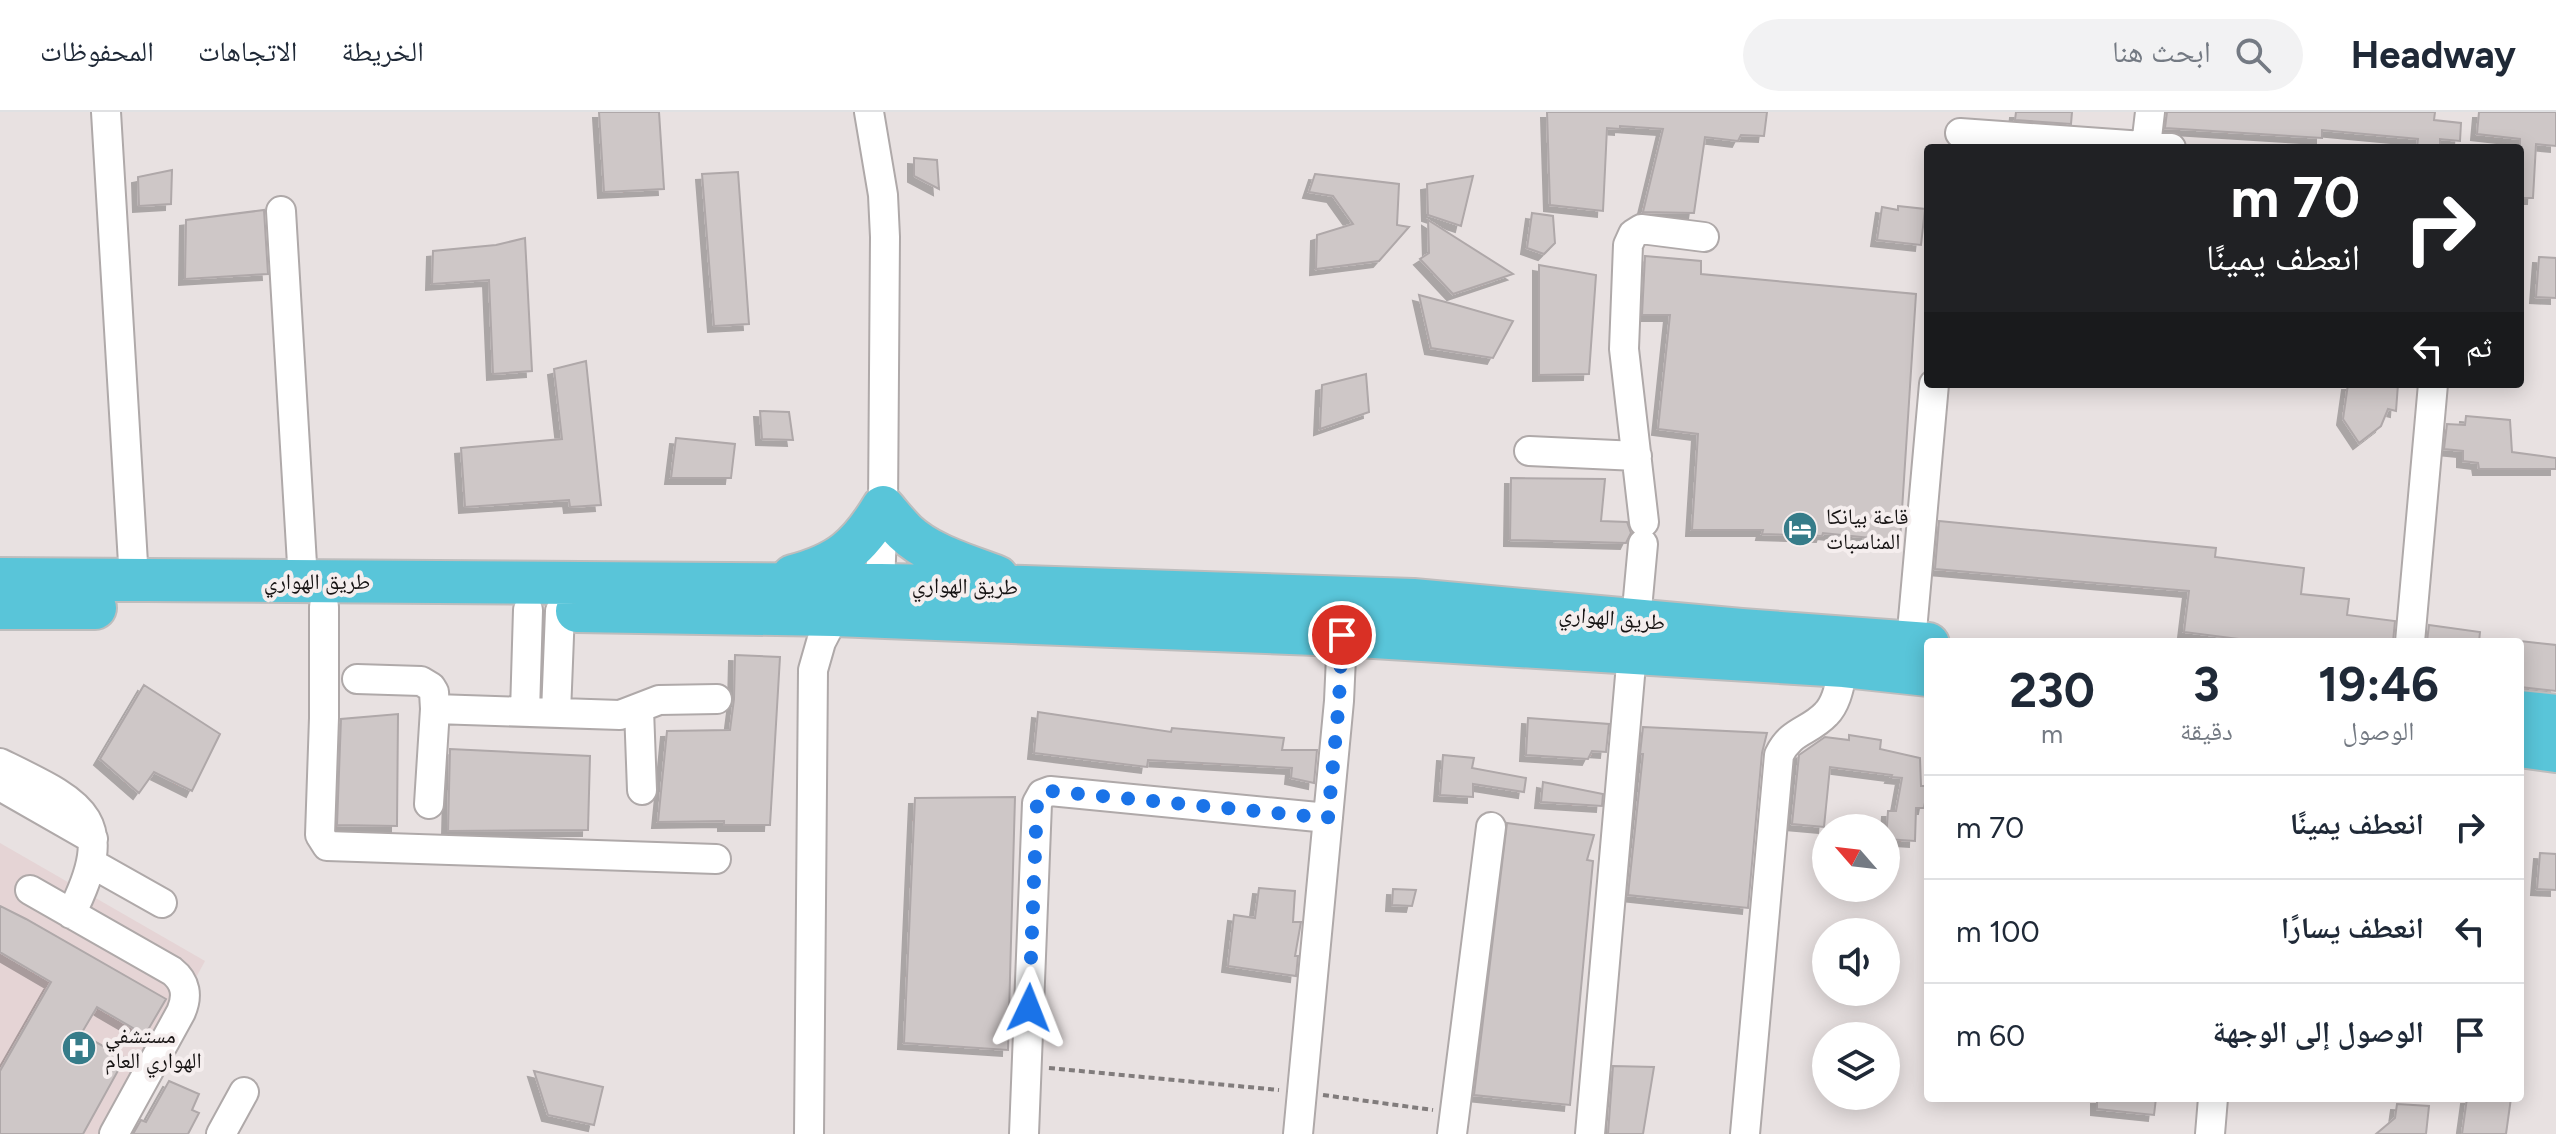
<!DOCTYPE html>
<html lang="ar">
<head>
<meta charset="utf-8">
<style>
	:root { --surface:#fff; --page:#f2f2f3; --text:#1f2937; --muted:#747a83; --line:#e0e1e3 }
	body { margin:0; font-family:Figtree,"Noto Naskh Arabic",sans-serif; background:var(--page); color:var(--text); direction:rtl; height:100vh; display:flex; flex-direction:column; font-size:30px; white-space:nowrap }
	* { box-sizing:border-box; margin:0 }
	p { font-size:26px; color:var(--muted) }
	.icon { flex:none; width:44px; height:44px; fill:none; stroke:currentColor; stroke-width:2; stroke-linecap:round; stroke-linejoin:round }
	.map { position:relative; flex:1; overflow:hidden; direction:ltr }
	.side { position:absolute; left:1924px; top:526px; width:600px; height:464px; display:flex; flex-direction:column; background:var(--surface); border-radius:8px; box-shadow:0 4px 20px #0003; direction:rtl }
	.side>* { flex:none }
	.banner { position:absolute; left:1924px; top:32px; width:600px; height:244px; border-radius:8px; box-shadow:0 4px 20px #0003; direction:rtl; background:#202124; color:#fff; overflow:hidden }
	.needle { width:52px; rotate:298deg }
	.tools { position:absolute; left:1812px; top:702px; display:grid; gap:16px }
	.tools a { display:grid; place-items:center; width:88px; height:88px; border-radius:50%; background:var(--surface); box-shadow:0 4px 20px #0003; font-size:40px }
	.pin { position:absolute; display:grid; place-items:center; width:68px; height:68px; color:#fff; margin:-34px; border:4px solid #fff; border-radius:50%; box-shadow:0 2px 8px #0007 }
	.me { position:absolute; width:88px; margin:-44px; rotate:2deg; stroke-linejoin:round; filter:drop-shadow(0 0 6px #0008) }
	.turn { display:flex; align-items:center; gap:28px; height:168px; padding:0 32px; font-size:36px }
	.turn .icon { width:104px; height:104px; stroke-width:2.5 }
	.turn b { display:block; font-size:56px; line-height:68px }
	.then { display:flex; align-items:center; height:76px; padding:0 32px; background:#0003; gap:16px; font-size:30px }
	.eta { display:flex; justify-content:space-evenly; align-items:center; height:136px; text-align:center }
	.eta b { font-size:48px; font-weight:700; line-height:56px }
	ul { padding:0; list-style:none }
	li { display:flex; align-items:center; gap:24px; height:104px; padding:0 32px; border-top:2px solid var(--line) }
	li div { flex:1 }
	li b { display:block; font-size:30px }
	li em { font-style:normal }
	header { display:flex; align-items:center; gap:48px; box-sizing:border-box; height:112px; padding:0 40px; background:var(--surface); border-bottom:2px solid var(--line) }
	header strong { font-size:38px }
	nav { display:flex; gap:44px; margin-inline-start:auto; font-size:28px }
	.search { width:560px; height:72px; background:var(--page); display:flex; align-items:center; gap:20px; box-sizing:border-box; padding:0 28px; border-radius:44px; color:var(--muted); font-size:30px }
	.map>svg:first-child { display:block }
	.built { fill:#e5d4d5 }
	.building { fill:#cec7c7; stroke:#afa8a9; stroke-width:2; filter:url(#shadow) }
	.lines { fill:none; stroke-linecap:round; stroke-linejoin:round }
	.minor-casing { stroke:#afa9a9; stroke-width:32 }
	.highway-casing { stroke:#bebdbd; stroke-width:46 }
	.path { stroke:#817c7c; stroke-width:4; stroke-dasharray:6 4; stroke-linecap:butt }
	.minor { stroke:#fff; stroke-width:28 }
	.highway { stroke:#59c5d9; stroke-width:42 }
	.route { stroke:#1a73e8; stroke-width:14; stroke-dasharray:0 25.2 }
	.labels { text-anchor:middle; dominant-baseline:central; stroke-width:8; stroke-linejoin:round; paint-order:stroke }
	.poi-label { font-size:22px; fill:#161313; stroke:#f5eeee; text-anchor:start }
	.street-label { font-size:22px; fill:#161313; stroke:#f5eeee }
</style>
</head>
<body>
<header>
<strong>Headway</strong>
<div class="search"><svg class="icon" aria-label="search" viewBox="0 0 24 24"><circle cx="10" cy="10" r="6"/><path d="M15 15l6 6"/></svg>ابحث هنا</div>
<nav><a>الخريطة</a><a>الاتجاهات</a><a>المحفوظات</a></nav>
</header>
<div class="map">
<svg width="2556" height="1022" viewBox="0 0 2556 1022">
	<defs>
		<filter id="shadow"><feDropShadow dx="-6" dy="6" stdDeviation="0" flood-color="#0004"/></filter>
	</defs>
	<rect width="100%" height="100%" fill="#e8e1e1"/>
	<path class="built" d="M0,731L205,849L111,1022H0Z"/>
	<path class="building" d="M599,0H659L664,77L604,80Z
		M1547,0H1767L1764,24L1741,23L1738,29L1705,25L1694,101L1643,100L1663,17L1620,14V17L1607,16L1603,99L1550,93Z
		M2016,0H2072L2071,12L2015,8Z
		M2167,0H2435L2434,8L2461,11L2460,29L2440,27V36H2417L2418,27L2322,18V26L2165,16Z
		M2479,0H2556V34L2536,32L2533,86H2520V27L2477,22Z
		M914,46L937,48L939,77L914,64Z
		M172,58L171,92L139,94L138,65Z
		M738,60L749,212L714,214L702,62Z
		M1315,62L1399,72L1397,113L1409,115L1379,149L1316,157L1317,123L1353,112L1333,84L1309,80Z
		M1473,64L1461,114L1428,103L1427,72Z
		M1898,94L1925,97L1921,133L1877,128L1882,95L1898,98Z
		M264,98L268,162L185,167L186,108Z
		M1532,101L1553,104L1555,131L1544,142L1527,136Z
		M1428,108L1513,162L1453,182L1420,147L1429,141Z
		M525,126L532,259L493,262L489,168L432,172L433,139L496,133Z
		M1645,144L1701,149V162L1916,182L1900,429L1823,421L1822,424L1762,422L1763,418H1692L1698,322L1658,317L1670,203H1642Z
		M2539,145L2556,146V186L2536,185Z
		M1539,153L1596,163L1589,262L1539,263Z
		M1419,183L1453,192L1513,209L1493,246L1431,236Z
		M586,249L601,393L570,395L569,388L465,395L461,336L562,327L554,257Z
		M1366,262L1369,300L1320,317L1322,273Z
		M2348,272H2398L2396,299L2388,297L2381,314L2359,331L2343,307Z
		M760,299L789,300L793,328L762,327Z
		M2466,304L2510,308L2512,340L2556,346V357H2479L2478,351L2463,349V339L2444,337L2447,312L2465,313Z
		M676,326L735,332L731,366H671Z
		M1511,366L1605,367L1601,409L1627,410L1631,421L1626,431L1510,428Z
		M1939,409L2216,436L2215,445L2304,456L2301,482L2349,487L2347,503L2395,509L2393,530H2262L2184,520L2189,479L1935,457Z
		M2429,513L2480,520L2479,530H2427Z
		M2520,529L2556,533V579L2520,575Z
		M735,543L780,545L770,713H724V709L658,710L667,619L730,618L734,587Z
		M144,573L220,622L192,679L154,660L139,681L100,647Z
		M1038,600L1171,620L1172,616L1284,626L1282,638H1317L1314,671L1291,666L1292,656L1148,648L1147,655L1034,641Z
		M398,602L397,714L337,713L341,607Z
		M1528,606L1609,612L1606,640L1592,639L1588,647L1526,643Z
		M1643,615L1767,621L1762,641L1748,796L1628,783L1643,642H1640Z
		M1849,623L1881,628L1880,637L1920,646L1921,674H1928L1924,696H1916L1915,729L1886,727L1888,699H1896L1902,666L1891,665L1892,663L1830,655L1824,715L1792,712L1799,643L1825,625L1849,628Z
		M450,637L590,644L588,718L448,719Z
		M1443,643L1474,646L1472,656L1526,666L1524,680L1473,672V685L1440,683Z
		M1543,670L1603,682L1602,694L1541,690Z
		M1015,685L1008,938L904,931L915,686Z
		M1507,711L1594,723L1587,748L1593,749L1570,993L1474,983Z
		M2540,741L2556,742V778L2537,777Z
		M1259,776L1295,779L1293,810H1301L1295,844H1298L1296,864L1228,854L1234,803L1255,806Z
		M1393,777L1416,778L1412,794L1392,793Z
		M0,794L26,807L166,887L145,923L97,895L81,922L125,946L83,1022H0V959L51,870L0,840Z
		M1613,954L1654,955L1643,1022H1608Z
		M534,959L603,975L594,1013L548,1003Z
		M169,969L199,982L192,998L199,1001L188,1022H133L141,1008L146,1010Z
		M2097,986H2156L2154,1003L2097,997Z
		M2467,986H2511L2506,1022H2462Z
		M2397,992L2429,994L2426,1022H2376L2395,1006Z"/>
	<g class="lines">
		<g class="minor-casing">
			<path id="minor" d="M106,0L134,468
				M869,0L883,83L885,125L883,395L880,473
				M1960,21L2171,36
				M2146,34L2150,0
				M281,99L303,469
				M1529,339L1637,344
				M1644,410L1624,237L1628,133L1633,122L1641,117L1704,125
				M324,495V606L320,723L327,734L716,747
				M1636,508L1643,432
				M1911,530L1934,272
				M2410,530L2433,272
				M357,567L421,569L431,575L434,580L435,597L429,692
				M435,597L620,603L659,588L717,587
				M639,597L642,678
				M525,600L528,498
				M556,601L560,499
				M0,651C82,691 120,705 71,802
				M0,674L93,727
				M91,751L162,791
				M30,778L172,859C186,870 188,884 181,900L114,1022
				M221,1022L244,980
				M809,1022L813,558L821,530L835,503
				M1024,1022L1037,691L1042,682L1050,679L1328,706
				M1298,1022L1339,589L1342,523
				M1452,1022L1491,715
				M1590,1022L1632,541
				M1745,1022L1779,643C1791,618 1809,620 1826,602C1838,590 1840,569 1844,554
				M2210,1022L2213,986"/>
		</g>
		<g class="highway-casing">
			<path id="highway" d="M793,464C839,452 859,435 883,395C890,403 897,412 905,420C929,443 966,453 997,465
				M0,467L880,473L1025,475L1413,488L1741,518L1928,532
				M0,496H95
				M577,499L835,503L1342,523L1844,554L1928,563
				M2520,600L2556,604
				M2520,634L2556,639"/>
		</g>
		<path class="path" d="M1049,956L1279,978
			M1323,983L1433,998"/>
		<use href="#minor" class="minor"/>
		<use href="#highway" class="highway"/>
	</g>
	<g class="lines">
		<path class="route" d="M1029,896L1037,691L1042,682L1050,679L1328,706L1339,589L1342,523"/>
	</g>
	<defs>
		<g id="hotel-disc" transform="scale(1.8)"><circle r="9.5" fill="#367c89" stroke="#f5eeee"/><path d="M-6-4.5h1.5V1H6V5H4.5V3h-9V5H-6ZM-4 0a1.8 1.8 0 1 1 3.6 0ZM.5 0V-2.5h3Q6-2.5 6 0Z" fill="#fff"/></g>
		<g id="hospital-disc" transform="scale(1.8)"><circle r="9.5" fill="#367c89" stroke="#f5eeee"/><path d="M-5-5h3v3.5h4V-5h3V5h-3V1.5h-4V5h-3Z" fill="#fff"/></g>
	</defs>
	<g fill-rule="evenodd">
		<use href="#hotel-disc" x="1800" y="417"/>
		<use href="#hospital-disc" x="79" y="936"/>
	</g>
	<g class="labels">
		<g class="poi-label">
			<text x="1826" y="404">قاعة بيانكا<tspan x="1826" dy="25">المناسبات</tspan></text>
			<text x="105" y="923">مستشفي<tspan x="105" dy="25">الهواري العام</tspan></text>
		</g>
		<g class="street-label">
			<text x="317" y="469">طريق الهواري</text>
			<text transform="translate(965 474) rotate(1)">طريق الهواري</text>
			<text transform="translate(1612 506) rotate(5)">طريق الهواري</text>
		</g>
	</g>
</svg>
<div class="tools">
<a><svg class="needle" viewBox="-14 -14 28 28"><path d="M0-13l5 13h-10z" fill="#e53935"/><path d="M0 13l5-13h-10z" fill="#747a83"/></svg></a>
<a><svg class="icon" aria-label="sound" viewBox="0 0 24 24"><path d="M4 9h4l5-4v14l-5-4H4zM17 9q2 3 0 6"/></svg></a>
<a><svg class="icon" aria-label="layers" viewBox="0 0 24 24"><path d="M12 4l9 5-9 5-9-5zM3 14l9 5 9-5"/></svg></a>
</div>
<div class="pin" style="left:1342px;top:523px;background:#d93025"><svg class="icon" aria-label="arrive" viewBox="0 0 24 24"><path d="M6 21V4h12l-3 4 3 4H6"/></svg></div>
<svg class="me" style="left:1029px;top:896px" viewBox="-20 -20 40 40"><path d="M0-17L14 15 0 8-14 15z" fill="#1a73e8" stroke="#fff" stroke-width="4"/></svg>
<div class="banner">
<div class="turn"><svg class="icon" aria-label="right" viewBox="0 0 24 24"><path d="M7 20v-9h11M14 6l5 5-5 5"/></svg><div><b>70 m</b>انعطف يمينًا</div></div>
<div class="then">ثم<svg class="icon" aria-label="left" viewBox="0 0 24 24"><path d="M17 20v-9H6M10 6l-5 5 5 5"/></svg></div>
</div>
<section class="side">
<div class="eta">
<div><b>19:46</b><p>الوصول</p></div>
<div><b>3</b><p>دقيقة</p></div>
<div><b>230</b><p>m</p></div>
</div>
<ul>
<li><svg class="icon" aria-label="right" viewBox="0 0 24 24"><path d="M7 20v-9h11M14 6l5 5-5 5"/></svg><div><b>انعطف يمينًا</b></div><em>70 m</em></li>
<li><svg class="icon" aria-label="left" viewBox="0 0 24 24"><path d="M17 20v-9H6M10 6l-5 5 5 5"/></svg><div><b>انعطف يسارًا</b></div><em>100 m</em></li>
<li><svg class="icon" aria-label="arrive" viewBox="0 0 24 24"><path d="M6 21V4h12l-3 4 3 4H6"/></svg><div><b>الوصول إلى الوجهة</b></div><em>60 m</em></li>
</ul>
</section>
</div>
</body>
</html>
